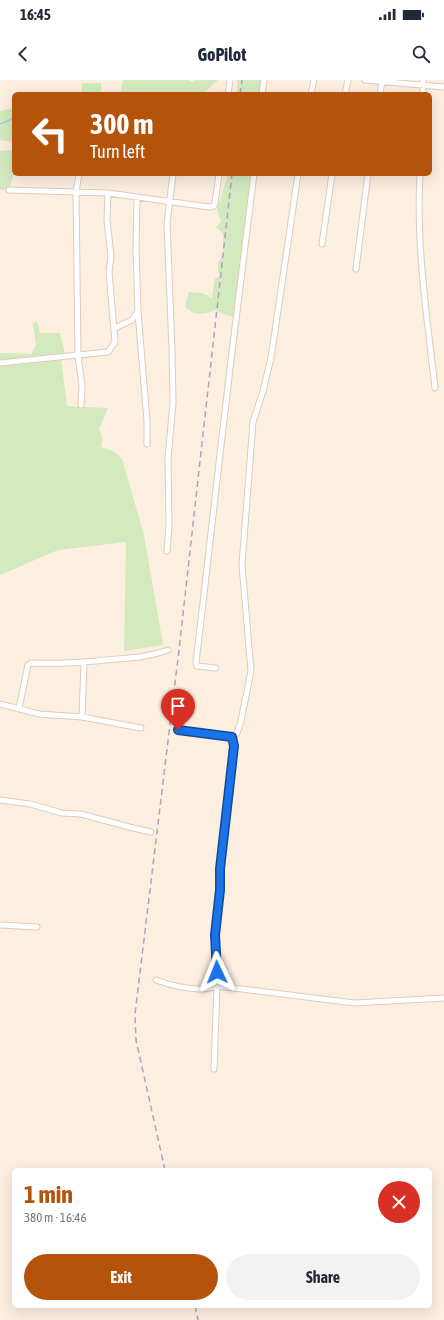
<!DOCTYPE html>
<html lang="en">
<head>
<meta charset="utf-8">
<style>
	:root { --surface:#fff; --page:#f2f2f3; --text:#1f2937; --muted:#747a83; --accent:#b45309 }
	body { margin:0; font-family:"Asap Condensed",sans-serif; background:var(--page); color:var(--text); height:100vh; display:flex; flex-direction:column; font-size:15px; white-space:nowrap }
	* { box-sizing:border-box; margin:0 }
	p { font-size:13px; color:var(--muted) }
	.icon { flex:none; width:22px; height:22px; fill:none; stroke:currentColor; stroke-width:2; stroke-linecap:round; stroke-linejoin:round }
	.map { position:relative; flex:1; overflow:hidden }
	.panel { position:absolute; left:12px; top:1088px; width:420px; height:140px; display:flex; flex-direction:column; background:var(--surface); border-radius:6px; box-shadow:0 4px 16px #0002 }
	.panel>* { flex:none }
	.hud { position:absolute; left:12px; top:12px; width:420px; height:84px; border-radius:6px; box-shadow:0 4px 16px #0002; background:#b45309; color:#fff; overflow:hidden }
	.pin { position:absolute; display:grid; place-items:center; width:34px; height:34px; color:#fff; margin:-41px -17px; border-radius:50% 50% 50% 0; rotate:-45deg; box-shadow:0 0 4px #0007 }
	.pin .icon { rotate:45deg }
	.me { position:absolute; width:44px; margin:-22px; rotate:358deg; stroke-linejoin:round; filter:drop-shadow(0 0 3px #0008) }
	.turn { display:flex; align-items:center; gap:14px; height:84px; padding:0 12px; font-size:18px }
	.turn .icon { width:52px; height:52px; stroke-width:2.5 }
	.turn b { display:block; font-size:28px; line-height:34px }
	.round { display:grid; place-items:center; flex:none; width:42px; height:42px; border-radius:21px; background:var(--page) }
	.summary { display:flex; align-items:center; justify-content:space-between; height:68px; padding:0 12px }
	h1 { font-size:24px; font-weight:700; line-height:30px; color:var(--accent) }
	.button { display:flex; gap:8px; margin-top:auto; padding:8px 12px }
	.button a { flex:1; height:46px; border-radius:24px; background:var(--accent); color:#fff; font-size:16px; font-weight:700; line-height:46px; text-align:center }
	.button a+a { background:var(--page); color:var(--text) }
	.status { display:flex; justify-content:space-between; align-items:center; height:28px; padding:0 20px; background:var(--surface); direction:ltr }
	.status svg { height:11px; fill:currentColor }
	header { display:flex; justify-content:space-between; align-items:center; height:52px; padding:0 12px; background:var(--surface); font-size:18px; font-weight:700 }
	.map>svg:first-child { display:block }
	.green { fill:#d3eabf }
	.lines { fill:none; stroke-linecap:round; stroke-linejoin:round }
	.stream { stroke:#9bd3d8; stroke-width:1.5 }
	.minor-casing { stroke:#e0cbbc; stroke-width:7 }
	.minor { stroke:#fff; stroke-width:5 }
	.rail { stroke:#b19fc5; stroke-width:1.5; stroke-dasharray:6 4; stroke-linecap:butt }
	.route-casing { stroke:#114b97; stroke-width:10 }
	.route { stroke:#1a73e8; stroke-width:7 }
</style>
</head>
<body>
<div class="status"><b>16:45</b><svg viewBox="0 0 49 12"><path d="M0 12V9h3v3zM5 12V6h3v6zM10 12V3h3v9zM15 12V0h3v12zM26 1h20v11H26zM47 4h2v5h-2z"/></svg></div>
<header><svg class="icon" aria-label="back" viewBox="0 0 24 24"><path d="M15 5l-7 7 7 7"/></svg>GoPilot<svg class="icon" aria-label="search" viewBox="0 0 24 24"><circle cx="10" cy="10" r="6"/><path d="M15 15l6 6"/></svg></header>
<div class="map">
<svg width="444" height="1240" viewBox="0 0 444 1240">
	<rect width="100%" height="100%" fill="#fcefe0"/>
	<path class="green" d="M123,0H188L192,2L195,0H218L203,14H120Z
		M237,0H262L260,14H237Z
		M82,3H101V14H81Z
		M14,28V62L0,60V31Z
		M14,70V94L9,109L0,110V71Z
		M228,94H253L238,238L226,235L215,230C205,235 192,236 185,226L189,212L202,213L212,218L215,198L221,196L218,192V182L223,175V154L216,147L221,142L217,129Z
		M37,241L40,253H60L65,274L61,279L67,326L108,328L99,349L103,359L101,367L113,371L122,379L144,455L163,565L124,571L126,462L58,470L0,495V273L31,274L36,265L33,244Z"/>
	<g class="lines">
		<path class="stream" d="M0,44L14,38"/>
		<g class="minor-casing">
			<path id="minor" d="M365,0L444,7
				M228,14L230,0
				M262,14L264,0
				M311,14L314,0
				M345,14L348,0
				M380,14L382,0
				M423,14V0
				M420,94C416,166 427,237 435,308
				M9,110L108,113L209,127L214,126L215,123L219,94
				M322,164L332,94
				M356,189L368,94
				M138,232L147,341V364
				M115,248L132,240L138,231L136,170L137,117
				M0,283L78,275L76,112L79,94
				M81,325L82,306L78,275L108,272L115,262L109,192L111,176L107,140L108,113
				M167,471L169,445L168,378L173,323L172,270L167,143L173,94
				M216,588L197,586L196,583L230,288L254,94
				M0,624L39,634L82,637L141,648
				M19,628L28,585L31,583C53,584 74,583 96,581C121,578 144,579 168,570
				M82,637L84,583
				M178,650L232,657L237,653L241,641L251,591L242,485L253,342L263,311L271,278L298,94
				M0,720L30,724L62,733L81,734L133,748L151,752
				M0,845L37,847
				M156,900C173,906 199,913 217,906L218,904L215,855L221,810L220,789L234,672L232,657
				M214,989L217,906L354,923L444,918"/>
		</g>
		<use href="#minor" class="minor"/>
		<path class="rail" d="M240,14L242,0
			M165,1090L136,960L135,934L179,570L232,94
			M195,1226L198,1240"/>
	</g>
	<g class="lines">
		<g class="route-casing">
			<path id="route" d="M178,650L232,657L234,666L220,789V810L215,855L217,892"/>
		</g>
		<use href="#route" class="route"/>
	</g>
</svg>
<div class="pin" style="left:178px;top:650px;background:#d93025"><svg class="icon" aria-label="arrive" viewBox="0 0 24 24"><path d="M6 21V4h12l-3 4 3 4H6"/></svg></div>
<svg class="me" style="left:217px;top:892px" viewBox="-20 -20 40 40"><path d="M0-17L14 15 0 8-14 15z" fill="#1a73e8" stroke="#fff" stroke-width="4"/></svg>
<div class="hud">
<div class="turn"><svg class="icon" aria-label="left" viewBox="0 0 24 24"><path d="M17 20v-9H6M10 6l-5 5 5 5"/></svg><div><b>300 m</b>Turn left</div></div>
</div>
<section class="panel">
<div class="summary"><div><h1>1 min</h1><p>380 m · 16:46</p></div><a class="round" style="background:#d93025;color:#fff"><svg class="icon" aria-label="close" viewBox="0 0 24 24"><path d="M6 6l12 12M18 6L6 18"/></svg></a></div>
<div class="button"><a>Exit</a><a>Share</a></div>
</section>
</div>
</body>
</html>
